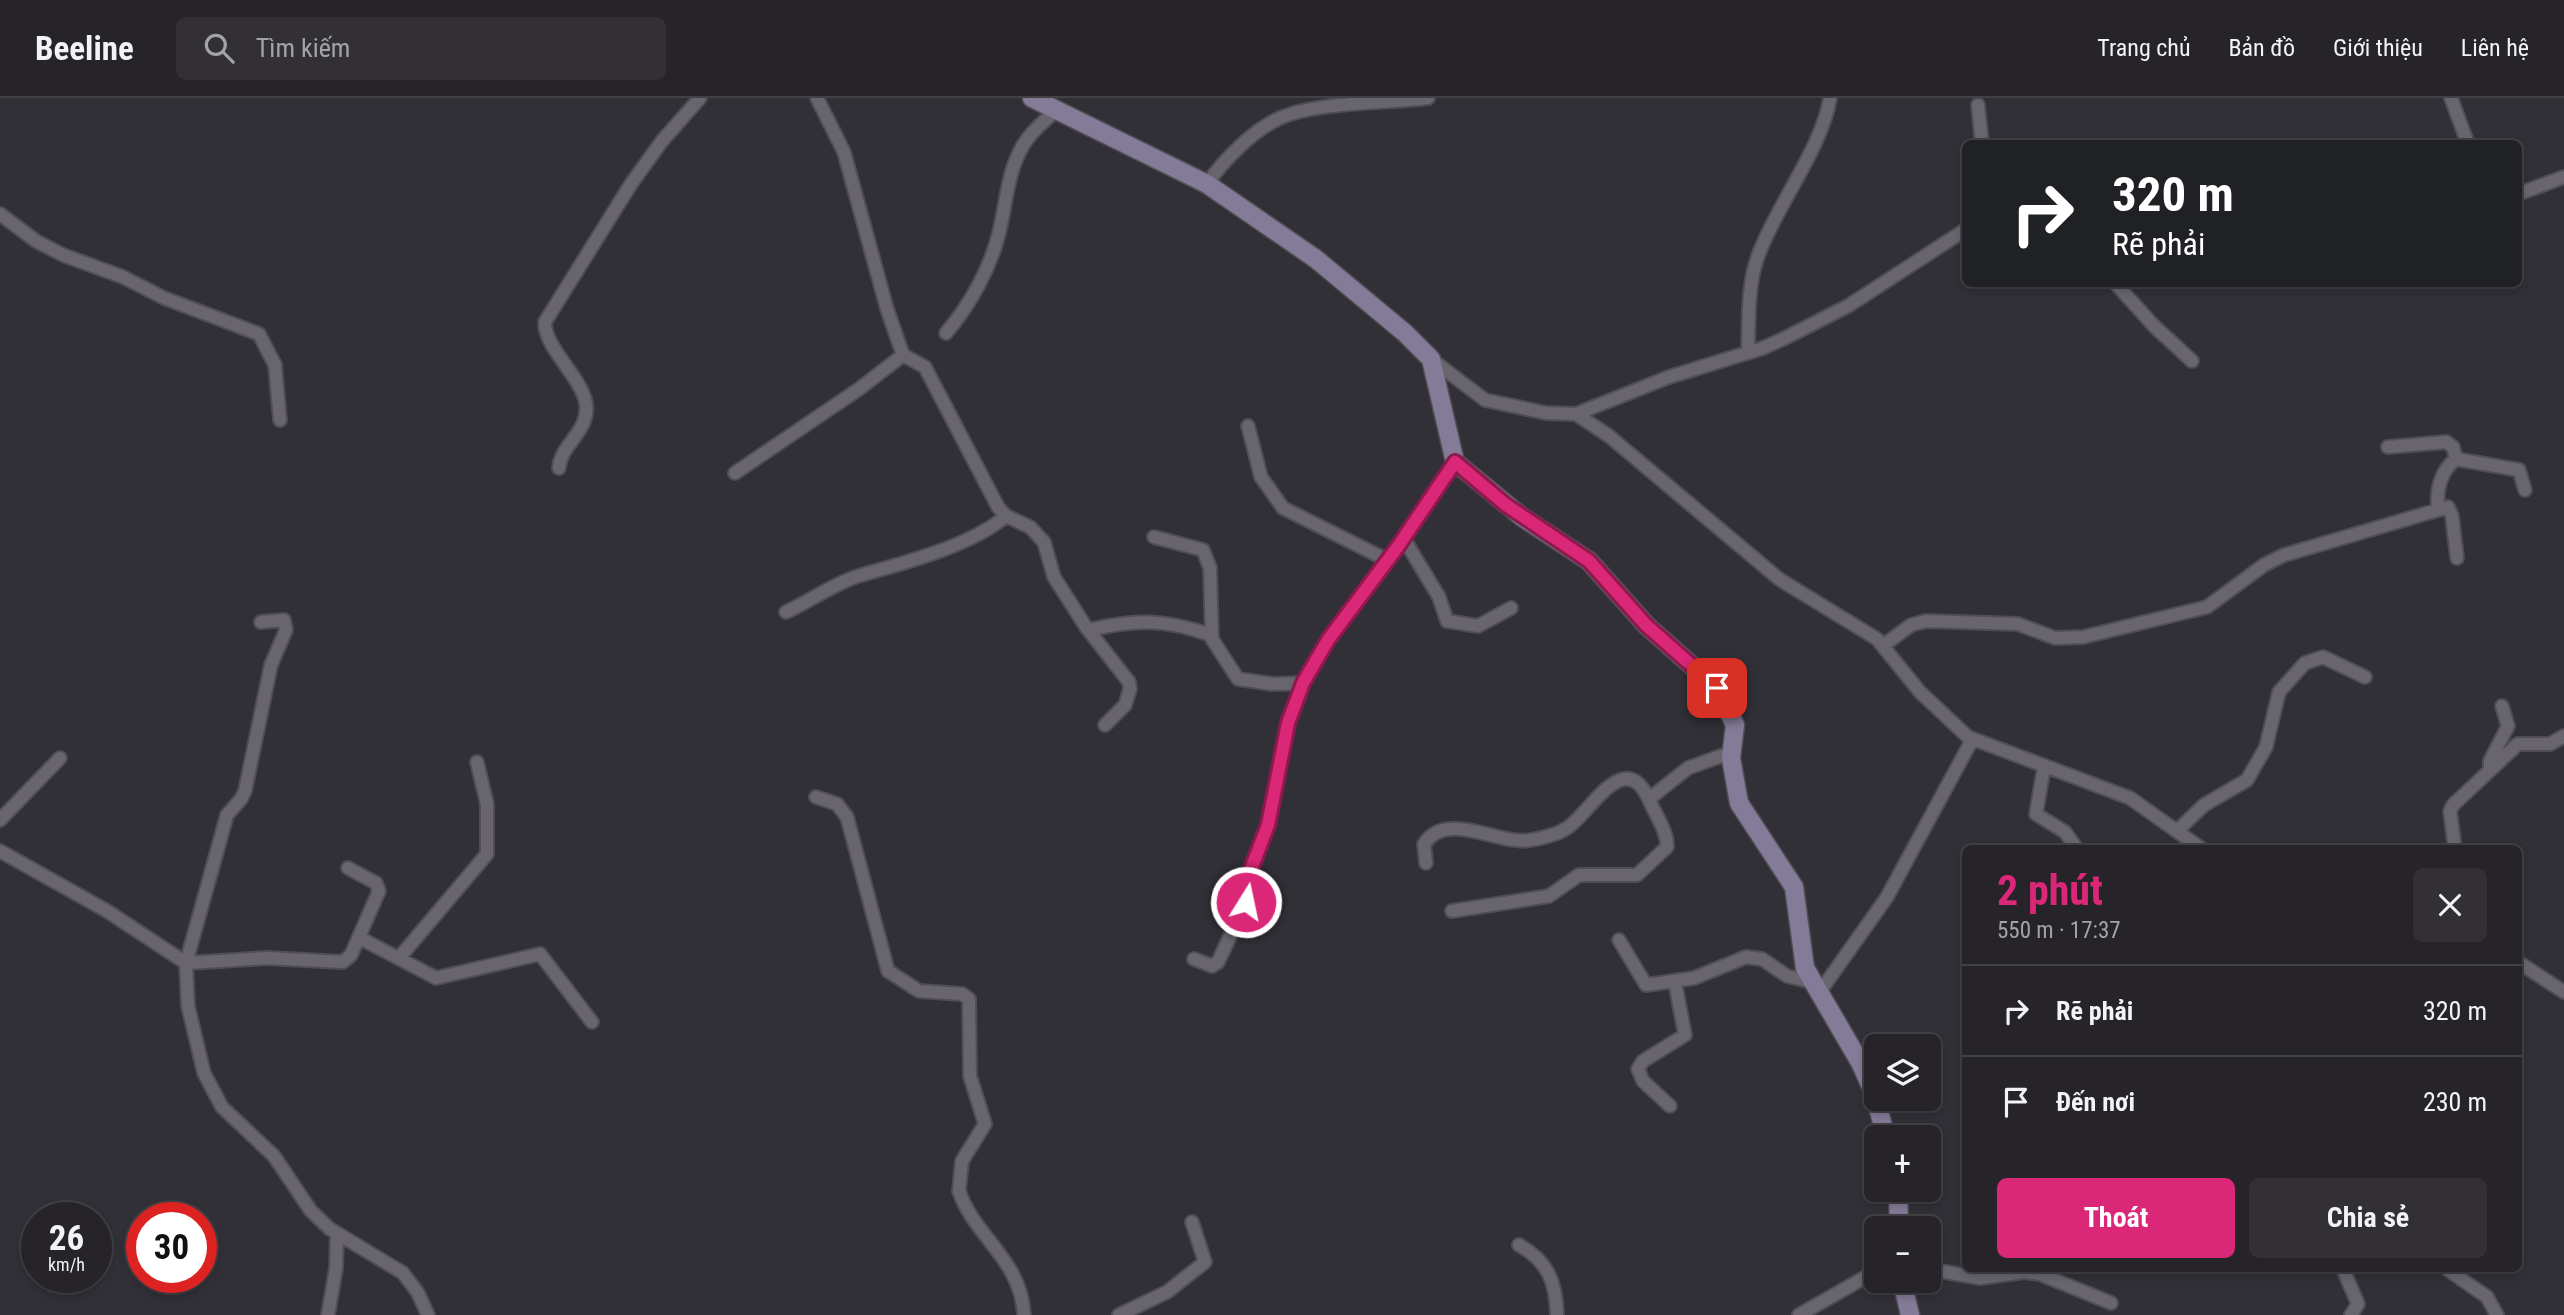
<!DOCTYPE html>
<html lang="vi">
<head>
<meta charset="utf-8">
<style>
	:root { --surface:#262429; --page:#323035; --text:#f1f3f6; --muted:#a4a4a8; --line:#424146; --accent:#db2777 }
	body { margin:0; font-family:"Roboto Condensed",sans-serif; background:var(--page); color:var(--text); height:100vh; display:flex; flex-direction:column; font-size:26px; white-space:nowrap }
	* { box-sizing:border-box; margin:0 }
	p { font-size:23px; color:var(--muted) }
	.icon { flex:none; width:38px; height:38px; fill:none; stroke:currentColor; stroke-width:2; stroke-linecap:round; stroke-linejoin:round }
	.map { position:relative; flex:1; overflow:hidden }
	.panel { position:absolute; left:1962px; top:747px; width:560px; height:427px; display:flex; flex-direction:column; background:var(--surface); border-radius:10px; box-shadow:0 4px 10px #0003,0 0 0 2px var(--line) }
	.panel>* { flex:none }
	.banner { position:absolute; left:1962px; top:42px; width:560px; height:147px; border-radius:10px; box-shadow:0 4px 10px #0003,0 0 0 2px var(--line); background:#202124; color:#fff; overflow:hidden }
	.buttons { position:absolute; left:1864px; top:936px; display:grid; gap:14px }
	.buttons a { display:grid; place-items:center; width:77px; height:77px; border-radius:10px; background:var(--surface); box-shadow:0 4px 10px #0003,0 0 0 2px var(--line); font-size:35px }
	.speed { position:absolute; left:21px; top:1104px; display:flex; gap:14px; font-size:35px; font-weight:700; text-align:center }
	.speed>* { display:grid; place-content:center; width:91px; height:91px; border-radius:50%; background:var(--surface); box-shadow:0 4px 10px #0003,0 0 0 2px var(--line); line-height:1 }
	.speed small { font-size:18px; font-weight:400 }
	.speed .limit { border:10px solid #d22; background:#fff; color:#111 }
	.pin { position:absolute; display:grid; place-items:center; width:60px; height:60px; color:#fff; margin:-30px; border-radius:14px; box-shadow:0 4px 10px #0006 }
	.me { position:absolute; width:77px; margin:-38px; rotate:10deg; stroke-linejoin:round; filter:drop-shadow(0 0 5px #0008) }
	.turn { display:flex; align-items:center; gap:24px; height:147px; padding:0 35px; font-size:32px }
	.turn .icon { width:91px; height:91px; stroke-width:2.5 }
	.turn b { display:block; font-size:49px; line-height:60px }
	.round { display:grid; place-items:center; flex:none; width:74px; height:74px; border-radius:10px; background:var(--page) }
	.head { display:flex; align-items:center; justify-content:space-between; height:119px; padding:0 35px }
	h1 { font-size:42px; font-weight:700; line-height:52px; color:var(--accent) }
	.button { display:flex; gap:14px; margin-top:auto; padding:14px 35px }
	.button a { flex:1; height:80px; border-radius:10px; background:var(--accent); color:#fff; font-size:28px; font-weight:700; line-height:80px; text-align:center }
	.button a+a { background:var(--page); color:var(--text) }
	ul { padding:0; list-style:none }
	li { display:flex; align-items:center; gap:21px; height:91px; padding:0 35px; border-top:2px solid var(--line) }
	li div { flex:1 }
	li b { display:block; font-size:26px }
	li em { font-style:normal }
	header { display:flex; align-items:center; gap:42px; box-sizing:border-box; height:98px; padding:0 35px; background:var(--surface); border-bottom:2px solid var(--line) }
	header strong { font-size:33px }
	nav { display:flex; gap:38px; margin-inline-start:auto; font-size:24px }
	.search { width:490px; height:63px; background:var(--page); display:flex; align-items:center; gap:18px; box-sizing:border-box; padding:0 24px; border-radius:10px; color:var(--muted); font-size:26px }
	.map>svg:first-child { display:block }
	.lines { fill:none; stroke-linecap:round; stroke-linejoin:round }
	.street-casing { stroke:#504e54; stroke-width:16 }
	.secondary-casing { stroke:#504e54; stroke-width:21 }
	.street { stroke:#68656e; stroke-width:12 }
	.secondary { stroke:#847b98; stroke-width:18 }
	.route-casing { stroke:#8e194d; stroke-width:18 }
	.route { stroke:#db2777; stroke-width:12 }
</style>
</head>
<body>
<header>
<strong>Beeline</strong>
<div class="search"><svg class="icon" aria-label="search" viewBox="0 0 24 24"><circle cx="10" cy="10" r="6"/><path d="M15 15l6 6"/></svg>Tìm kiếm</div>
<nav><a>Trang chủ</a><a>Bản đồ</a><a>Giới thiệu</a><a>Liên hệ</a></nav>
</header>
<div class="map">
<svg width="2564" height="1217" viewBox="0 0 2564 1217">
	<rect width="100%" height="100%" fill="#323037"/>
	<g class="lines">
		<g class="street-casing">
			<path id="street" d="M2451,0L2468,46
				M1978,7L1982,46
				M1207,86C1223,63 1252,33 1278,21C1312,4 1388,5 1428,0
				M2518,96L2564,79
				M0,116L36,143L63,157L123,179L164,200L259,236L275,267L280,322
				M2116,186L2154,228L2192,263
				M946,235C970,207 990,171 999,135C1006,107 1007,77 1021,51C1029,35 1045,23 1057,11
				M1748,255C1749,224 1747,188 1758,158C1775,110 1823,48 1830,0
				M903,257L925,269L998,409L1006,418L1030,429L1044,444L1054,479L1086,529L1129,584L1130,591L1125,607L1105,627
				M1431,261L1485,302L1546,315L1576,316L1669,279L1763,250L1783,241L1848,208L1965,132
				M1576,316L1609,338L1779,481L1877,541L1920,594L1968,639L2130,700L2202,751
				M1248,328L1261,379L1283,410L1387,462
				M2388,349L2446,344L2453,349L2456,361
				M559,370C560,347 590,333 586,306C582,279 544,250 545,224L631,86L662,43L700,0
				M735,375L859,291L903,257L887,211L844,54L817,0
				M2438,411C2436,393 2440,373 2456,361L2519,372L2525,392
				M1154,439L1203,452L1210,470L1212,541L1238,581L1273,586L1303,585
				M1404,441L1439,499L1447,523L1478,528L1511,510
				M786,514C810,503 840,482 865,476C908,464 972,447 1006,418
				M261,524L284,522L286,532L271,567L245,693L241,701L227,717L186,865L188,908L204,975L222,1009L274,1058L311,1113L330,1131L403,1175L418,1195L428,1217
				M1089,532C1136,521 1165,521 1211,537
				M1884,547L1911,527L1926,523L2018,526L2055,540L2083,539L2207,509L2264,467L2284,457L2448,409L2452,418L2457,460
				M2044,669L2036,716L2065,734L2077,751
				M2490,672V663L2508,628L2502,608
				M816,699L837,706L847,719L888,873L919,893L962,896L969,901L970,978L985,1026L962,1063L959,1093C975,1140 1021,1161 1024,1217
				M1649,701L1688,670L1732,654
				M0,722L60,660
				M2177,733L2204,707L2247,682L2266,649L2279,594L2305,565L2323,559L2365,579
				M2455,751L2450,713L2453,707L2518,646H2550L2564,638
				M0,753L107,813L186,865L267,860L343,864L351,857L379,793L376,785L348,770
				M1426,765L1424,746C1447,711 1499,748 1531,742C1542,740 1557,737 1567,730C1590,716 1625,645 1650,704C1656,717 1668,735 1667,749L1637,777H1579L1549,798L1452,813
				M360,840L436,880L540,856L592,924
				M1619,842L1646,887L1694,880L1746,859L1762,861L1787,878L1812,884
				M399,860L487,756V706L477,664
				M1194,861L1212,868L1218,864L1246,804L1248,779L1268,727L1288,625L1303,585L1328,542L1399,448L1455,364
				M2518,864L2564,894
				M1819,895L1887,799L1972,642
				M1670,1008L1643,983L1638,971L1643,963L1685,937L1675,884
				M1519,1147C1548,1163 1556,1184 1557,1217
				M1928,1171L1980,1180L2024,1174L2040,1176L2111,1205
				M2343,1171L2358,1206L2351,1217
				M2447,1171L2487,1199L2497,1217
				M328,1217L336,1170L337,1135
				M1119,1217L1167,1194L1205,1164L1192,1124
				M1799,1217L1876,1173"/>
		</g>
		<g class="secondary-casing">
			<path id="secondary" d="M1032,0L1207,86L1316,161L1405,235L1431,261L1455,364L1522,419L1589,463L1646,527L1717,590L1735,627L1731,660L1739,705L1794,789L1805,870L1861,966L1876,1000
				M1876,1001L1886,1040
				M1898,1092L1899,1130
				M1902,1183L1910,1217"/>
		</g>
		<use href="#street" class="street"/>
		<use href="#secondary" class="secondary"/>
	</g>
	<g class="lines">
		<g class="route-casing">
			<path id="route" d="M1246,804L1248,779L1268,727L1288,625L1303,585L1328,542L1399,447L1455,364L1506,407L1589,463L1646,527L1717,590"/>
		</g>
		<use href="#route" class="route"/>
	</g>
</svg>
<div class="buttons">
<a><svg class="icon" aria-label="layers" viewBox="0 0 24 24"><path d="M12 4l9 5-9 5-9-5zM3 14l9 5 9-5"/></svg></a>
<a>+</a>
<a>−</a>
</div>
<div class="speed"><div>26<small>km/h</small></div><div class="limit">30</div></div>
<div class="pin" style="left:1717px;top:590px;background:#d93025"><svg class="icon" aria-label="arrive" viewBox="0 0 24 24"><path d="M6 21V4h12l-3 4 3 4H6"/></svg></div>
<svg class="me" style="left:1246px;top:804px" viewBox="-20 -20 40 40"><circle r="17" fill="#db2777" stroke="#fff" stroke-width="3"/><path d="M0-11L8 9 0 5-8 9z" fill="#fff"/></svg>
<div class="banner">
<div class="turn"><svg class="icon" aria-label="right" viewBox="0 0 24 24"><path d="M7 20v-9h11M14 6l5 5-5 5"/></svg><div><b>320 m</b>Rẽ phải</div></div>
</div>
<section class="panel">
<div class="head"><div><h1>2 phút</h1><p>550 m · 17:37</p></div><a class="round"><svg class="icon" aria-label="close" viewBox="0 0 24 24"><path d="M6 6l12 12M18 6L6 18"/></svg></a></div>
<ul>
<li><svg class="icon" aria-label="right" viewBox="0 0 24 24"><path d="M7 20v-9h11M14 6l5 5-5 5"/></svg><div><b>Rẽ phải</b></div><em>320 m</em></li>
<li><svg class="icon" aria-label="arrive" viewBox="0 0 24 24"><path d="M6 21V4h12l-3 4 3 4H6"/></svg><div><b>Đến nơi</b></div><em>230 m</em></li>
</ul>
<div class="button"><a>Thoát</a><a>Chia sẻ</a></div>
</section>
</div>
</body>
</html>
